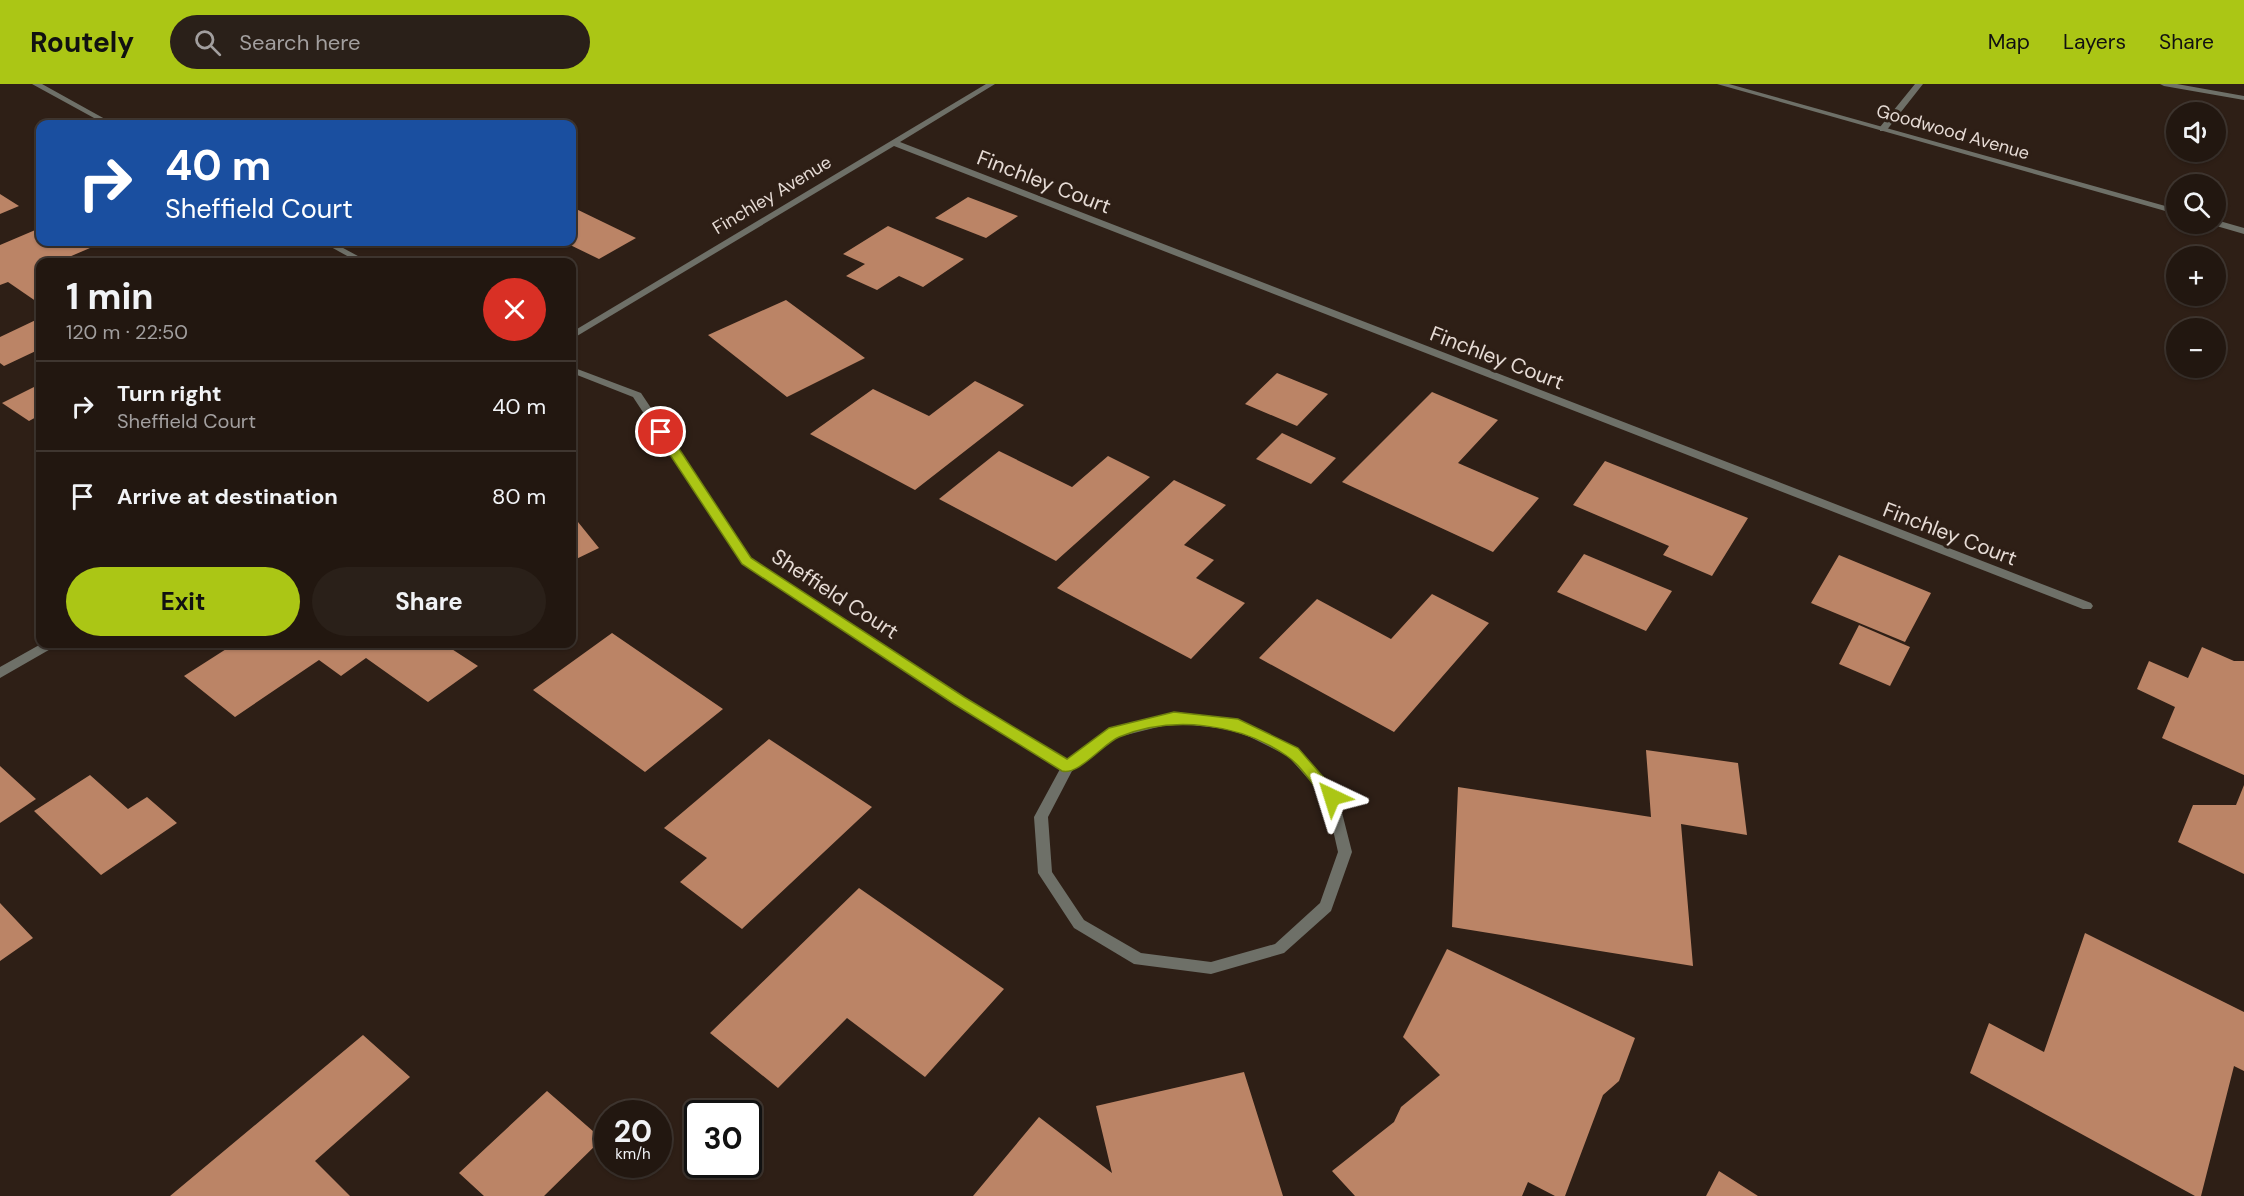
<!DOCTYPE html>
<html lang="en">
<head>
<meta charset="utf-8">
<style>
	:root { --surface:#221710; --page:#2a2019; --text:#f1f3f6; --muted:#a29f9f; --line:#3f3630; --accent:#abc615 }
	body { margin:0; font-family:"DM Sans",sans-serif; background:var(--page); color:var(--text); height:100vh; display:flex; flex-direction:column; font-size:22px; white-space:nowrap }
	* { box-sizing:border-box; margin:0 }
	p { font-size:20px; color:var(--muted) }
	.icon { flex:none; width:33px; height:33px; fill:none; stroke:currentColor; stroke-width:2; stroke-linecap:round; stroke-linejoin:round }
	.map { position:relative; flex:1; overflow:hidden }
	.details { position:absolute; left:36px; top:174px; width:540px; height:390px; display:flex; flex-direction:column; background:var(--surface); border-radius:12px; box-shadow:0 2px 4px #0004,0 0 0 2px var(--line) }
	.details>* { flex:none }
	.banner { position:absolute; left:36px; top:36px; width:540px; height:126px; border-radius:12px; box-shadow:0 2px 4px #0004,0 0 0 2px var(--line); background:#1a4fa0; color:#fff; overflow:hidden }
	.fabs { position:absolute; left:2166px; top:18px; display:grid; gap:12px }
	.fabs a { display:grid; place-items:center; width:60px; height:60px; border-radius:50%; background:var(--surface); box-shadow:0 2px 4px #0004,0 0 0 2px var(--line); font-size:30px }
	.speed { position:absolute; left:594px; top:1016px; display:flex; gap:12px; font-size:30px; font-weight:700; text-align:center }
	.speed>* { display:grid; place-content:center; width:78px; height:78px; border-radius:50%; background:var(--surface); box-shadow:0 2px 4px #0004,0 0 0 2px var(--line); line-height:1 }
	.speed small { font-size:15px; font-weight:400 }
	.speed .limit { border:3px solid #111; border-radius:9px; background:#fff; color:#111 }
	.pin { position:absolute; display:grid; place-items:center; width:51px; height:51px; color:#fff; margin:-26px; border:3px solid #fff; border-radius:50%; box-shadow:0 2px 6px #0007 }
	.me { position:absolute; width:66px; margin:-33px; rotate:319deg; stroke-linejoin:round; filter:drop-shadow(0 0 4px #0008) }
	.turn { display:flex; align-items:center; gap:21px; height:126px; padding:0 30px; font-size:27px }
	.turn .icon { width:78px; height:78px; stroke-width:2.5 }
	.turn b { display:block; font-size:42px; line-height:51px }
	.round { display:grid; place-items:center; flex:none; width:63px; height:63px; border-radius:32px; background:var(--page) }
	.summary { display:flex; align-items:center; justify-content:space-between; height:102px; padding:0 30px }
	h1 { font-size:36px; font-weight:700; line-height:45px }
	.action { display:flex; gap:12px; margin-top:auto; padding:12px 30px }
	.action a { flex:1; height:69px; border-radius:36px; background:var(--accent); color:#111; font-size:24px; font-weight:700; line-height:69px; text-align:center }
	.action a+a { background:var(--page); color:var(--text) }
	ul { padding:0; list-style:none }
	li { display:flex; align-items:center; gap:18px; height:90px; padding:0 30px; border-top:2px solid var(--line) }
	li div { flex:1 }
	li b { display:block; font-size:22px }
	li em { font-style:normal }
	header { display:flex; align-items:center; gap:36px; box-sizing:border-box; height:84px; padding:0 30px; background:var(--accent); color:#111 }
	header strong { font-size:28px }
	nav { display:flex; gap:33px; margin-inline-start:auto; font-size:21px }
	.search { width:420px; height:54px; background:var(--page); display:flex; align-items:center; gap:15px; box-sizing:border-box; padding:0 21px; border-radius:33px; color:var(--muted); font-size:22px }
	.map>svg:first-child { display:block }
	.building { fill:#bb8466 }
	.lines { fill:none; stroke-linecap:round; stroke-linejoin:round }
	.minor { fill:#6e7068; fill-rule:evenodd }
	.tertiary { fill:#6e7068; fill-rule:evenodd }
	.route { fill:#abc615; stroke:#6f810e; stroke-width:1.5 }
	.labels { text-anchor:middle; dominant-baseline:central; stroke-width:6; stroke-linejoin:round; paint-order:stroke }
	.far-street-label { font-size:18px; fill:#e6dbd5; stroke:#2e1f16 }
	.street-label { font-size:21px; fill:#e6dbd5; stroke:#2e1f16 }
</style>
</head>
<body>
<header>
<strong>Routely</strong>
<div class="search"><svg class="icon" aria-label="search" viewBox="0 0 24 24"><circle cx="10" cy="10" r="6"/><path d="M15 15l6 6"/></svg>Search here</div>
<nav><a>Map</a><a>Layers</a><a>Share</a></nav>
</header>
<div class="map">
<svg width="2244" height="1112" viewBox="0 0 2244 1112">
	<rect width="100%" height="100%" fill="#2e1f16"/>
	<path class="building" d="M0,110L19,122L0,130Z
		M968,113L1018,132L986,154L935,134Z
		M572,123L636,154L599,175L564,158H572Z
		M888,142L964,175L923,203L899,192L877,206L846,192L865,180L843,170Z
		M40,144V158H104L69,173L78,178H40V220L8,198L0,201V161Z
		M786,216L865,274L787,313L708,251Z
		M40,234V265L4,282L0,279V253Z
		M1277,289L1328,310L1297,342L1245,320Z
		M975,297L1024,321L915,406L810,350L873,305L929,332Z
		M40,300V331L29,337L2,319Z
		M1432,308L1498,336L1458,379L1539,414L1493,468L1342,398Z
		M1282,349L1336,374L1311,400L1256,375Z
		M999,367L1072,403L1108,372L1150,393L1056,477L939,415Z
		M1605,377L1748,434L1712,492L1663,471L1669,462L1573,421Z
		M1174,396L1226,421L1184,461L1214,476L1196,494L1245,519L1191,575L1057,504Z
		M578,438L599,464L572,477V441Z
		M1584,470L1672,507L1646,547L1557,508Z
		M1839,471L1931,509L1905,558L1811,519Z
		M1432,510L1489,539L1394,648L1259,574L1317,515L1391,555Z
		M1859,541L1910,563L1890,602L1839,580Z
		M612,549L723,625L645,688L533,606Z
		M234,560H444L478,582L428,618L366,574L341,592L319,576L235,633L184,592Z
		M2202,563L2234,577H2244V691L2162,654L2175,623L2137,605L2149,577L2188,594Z
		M769,655L872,723L742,845L680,798L707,774L664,744Z
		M1646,666L1738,679L1747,751L1681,740L1693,882L1452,843L1458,703L1651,733Z
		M0,682L36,715L0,739Z
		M90,691L128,725L147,713L177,739L101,791L34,727Z
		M2244,701V790L2178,758L2193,721H2236Z
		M859,804L1004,905L925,993L847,934L778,1004L710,949Z
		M0,819L33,854L0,877Z
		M2085,849L2244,928V987L2234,982L2201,1112H2195L1970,989L1989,939L2044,968Z
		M1447,865L1635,954L1619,997L1603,1011L1565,1112H1555L1528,1098L1522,1112H1355L1332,1087L1394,1038L1401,1023L1440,991L1403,953Z
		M363,951L410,993L315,1077L350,1112H170Z
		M1244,988L1283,1112H973L1039,1033L1112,1089L1096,1022Z
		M547,1007L602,1055L544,1112H484L459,1089Z
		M1719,1087L1758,1112H1706Z"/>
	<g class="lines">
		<path class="minor" d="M32,0H42L114,40H105Z
			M986,0H995L900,58L2091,519L2093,522L2091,525H2083L894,62L572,255V248Z
			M1915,0H1923L1886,47H1880V43Z
			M2160,0H2177L2244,12V16L2164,2Z
			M322,158H332L369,178H358Z
			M572,283L641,309L751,474L963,613L1067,676L1110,646L1174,629L1238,636L1298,664L1337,709L1352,768L1331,827L1284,869L1211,890L1134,880L1074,844L1038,789L1034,733L1060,685L955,619L743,480L633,313L572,289ZM1174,639L1236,646L1288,672L1326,715L1338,768L1320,819L1275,860L1211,878L1141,869L1084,836L1052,788L1048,733L1072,687L1118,653Z
			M41,560H56L54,563L0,594V583Z"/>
		<path class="tertiary" d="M1717,0H1729L2176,125V130Z
			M2216,136L2244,144V150L2213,141L2212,140H2216Z"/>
	</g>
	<path class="route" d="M661,344L666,345L751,474L964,613L1067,675L1109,644L1174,628L1238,635L1298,664L1337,709L1339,713L1337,717H1326C1314,703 1302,682 1287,672C1240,639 1172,631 1119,653C1104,659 1078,692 1062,687L954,620L742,480L655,348Z"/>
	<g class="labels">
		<g class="far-street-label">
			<text transform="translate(1953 48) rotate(16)">Goodwood Avenue</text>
			<text transform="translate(772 111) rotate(-31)">Finchley Avenue</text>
		</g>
		<g class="street-label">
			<text transform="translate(1044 98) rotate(21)">Finchley Court</text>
			<text transform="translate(1497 274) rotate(21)">Finchley Court</text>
			<text transform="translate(1950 450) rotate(21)">Finchley Court</text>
			<text transform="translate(835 510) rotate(33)">Sheffield Court</text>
		</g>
	</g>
</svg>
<div class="fabs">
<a><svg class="icon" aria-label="sound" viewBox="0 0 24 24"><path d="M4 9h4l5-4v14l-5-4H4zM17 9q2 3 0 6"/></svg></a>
<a><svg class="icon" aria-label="search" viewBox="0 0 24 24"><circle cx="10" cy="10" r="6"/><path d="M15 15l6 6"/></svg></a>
<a>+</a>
<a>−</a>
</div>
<div class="speed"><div>20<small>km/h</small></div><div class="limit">30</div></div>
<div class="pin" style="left:661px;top:348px;background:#d93025"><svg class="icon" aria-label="arrive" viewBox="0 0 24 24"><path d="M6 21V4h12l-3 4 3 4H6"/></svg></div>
<svg class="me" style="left:1332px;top:713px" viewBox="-20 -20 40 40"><path d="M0-17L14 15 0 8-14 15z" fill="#abc615" stroke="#fff" stroke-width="4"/></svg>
<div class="banner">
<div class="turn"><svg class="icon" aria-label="right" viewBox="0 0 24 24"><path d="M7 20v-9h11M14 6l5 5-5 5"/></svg><div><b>40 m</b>Sheffield Court</div></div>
</div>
<section class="details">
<div class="summary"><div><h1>1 min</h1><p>120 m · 22:50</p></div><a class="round" style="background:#d93025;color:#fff"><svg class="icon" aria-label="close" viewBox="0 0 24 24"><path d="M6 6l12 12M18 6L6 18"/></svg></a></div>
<ul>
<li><svg class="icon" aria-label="right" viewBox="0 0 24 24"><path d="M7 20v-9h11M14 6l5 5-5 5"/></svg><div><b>Turn right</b><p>Sheffield Court</p></div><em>40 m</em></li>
<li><svg class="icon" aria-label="arrive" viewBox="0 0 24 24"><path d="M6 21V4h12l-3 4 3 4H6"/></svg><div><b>Arrive at destination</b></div><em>80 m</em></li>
</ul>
<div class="action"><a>Exit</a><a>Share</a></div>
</section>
</div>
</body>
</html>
